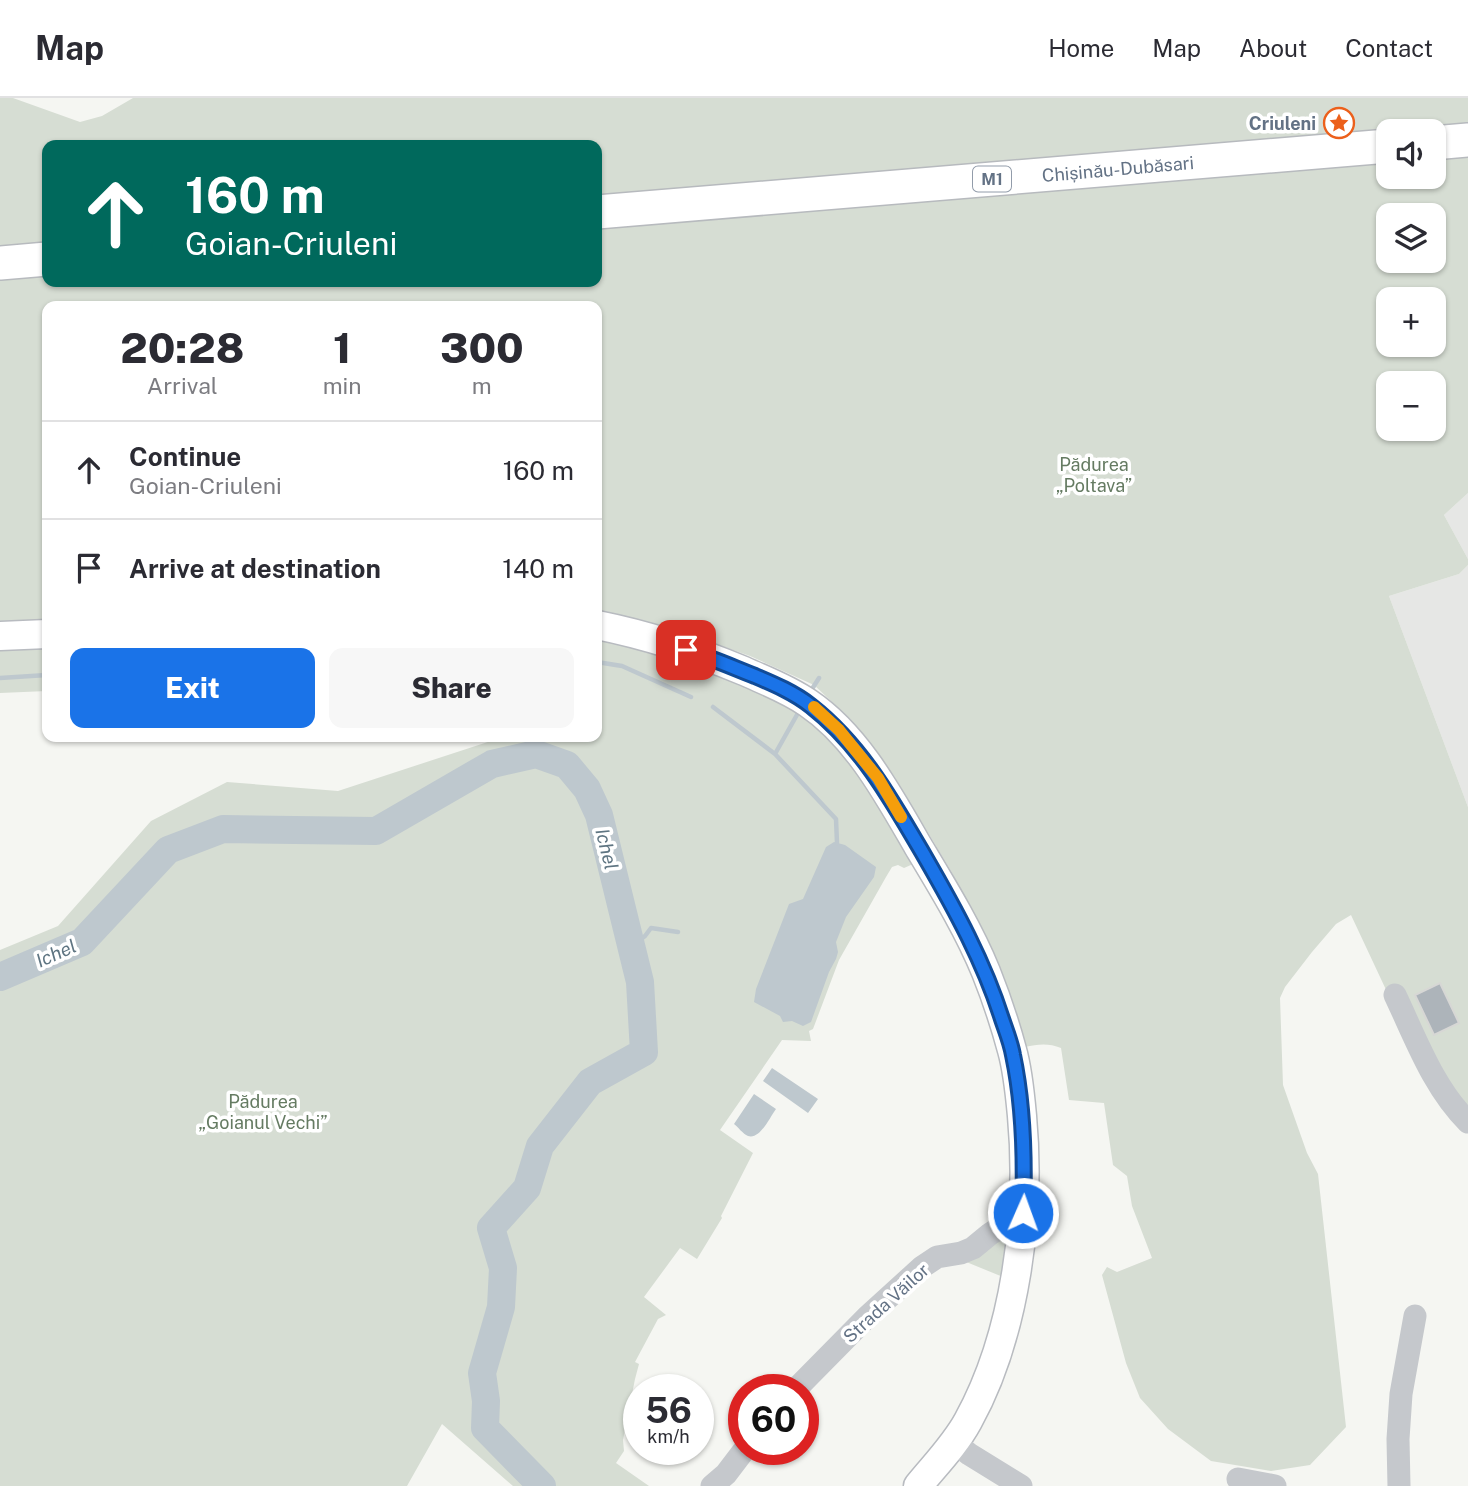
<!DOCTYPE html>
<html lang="en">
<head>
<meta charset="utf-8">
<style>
	:root { --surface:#fff; --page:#f7f7f7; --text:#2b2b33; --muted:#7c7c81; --line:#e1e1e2; --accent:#1a73e8 }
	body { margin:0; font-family:"Public Sans",sans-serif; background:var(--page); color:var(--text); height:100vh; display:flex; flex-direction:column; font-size:26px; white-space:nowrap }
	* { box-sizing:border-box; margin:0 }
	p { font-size:23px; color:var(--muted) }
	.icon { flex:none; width:38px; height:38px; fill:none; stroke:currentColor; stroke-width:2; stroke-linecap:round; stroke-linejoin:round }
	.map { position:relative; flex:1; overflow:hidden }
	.side { position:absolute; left:42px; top:203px; width:560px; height:441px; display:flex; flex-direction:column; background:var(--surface); border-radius:14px; box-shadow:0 2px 5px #0004 }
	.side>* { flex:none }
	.guide { position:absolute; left:42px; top:42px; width:560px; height:147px; border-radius:14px; box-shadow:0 2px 5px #0004; background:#00695c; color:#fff; overflow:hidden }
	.tools { position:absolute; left:1376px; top:21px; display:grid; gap:14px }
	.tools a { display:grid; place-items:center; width:70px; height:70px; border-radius:14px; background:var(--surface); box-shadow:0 2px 5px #0004; font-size:35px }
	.speed { position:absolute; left:623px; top:1276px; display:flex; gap:14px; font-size:35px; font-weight:700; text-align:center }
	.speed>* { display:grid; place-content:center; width:91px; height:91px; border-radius:50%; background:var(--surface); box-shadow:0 2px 5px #0004; line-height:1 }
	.speed small { font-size:18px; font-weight:400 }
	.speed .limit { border:10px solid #d22; background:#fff; color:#111 }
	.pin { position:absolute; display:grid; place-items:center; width:60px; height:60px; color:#fff; margin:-30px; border-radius:14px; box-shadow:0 4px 10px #0006 }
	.me { position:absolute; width:77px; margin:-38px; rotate:2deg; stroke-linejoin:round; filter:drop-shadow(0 0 5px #0008) }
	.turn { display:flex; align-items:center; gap:24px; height:147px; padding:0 28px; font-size:32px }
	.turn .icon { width:91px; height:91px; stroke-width:2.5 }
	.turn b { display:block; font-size:49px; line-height:60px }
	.eta { display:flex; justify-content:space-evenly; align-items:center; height:119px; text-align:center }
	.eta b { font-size:42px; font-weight:800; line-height:49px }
	.cta { display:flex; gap:14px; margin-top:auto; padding:14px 28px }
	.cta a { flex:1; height:80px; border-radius:14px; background:var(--accent); color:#fff; font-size:28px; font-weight:800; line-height:80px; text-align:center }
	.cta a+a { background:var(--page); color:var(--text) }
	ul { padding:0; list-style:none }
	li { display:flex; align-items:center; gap:21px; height:98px; padding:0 28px; border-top:2px solid var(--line) }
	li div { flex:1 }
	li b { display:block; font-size:26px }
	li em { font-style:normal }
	header { display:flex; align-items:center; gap:42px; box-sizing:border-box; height:98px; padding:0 35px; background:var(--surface); border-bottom:2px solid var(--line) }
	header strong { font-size:33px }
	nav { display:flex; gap:38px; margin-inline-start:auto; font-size:24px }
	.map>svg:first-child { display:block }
	.built { fill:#e6e7e5 }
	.green { fill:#d6ddd3; fill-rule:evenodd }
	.water { fill:#bec8ce }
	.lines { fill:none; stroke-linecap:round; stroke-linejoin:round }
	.stream { stroke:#bec8ce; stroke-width:4.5 }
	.river { stroke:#bec8ce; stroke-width:28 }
	.building { fill:#adb4ba; stroke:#d7d7d5; stroke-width:2 }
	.major-casing { stroke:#b8bbc0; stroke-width:31 }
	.highway-casing { stroke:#b7babe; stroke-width:36 }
	.minor { stroke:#c5c8cc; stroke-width:23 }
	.major { stroke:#fff; stroke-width:28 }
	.highway { stroke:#fff; stroke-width:33 }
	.route-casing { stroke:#114b97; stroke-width:18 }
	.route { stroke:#1a73e8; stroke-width:12 }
	.slow { stroke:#f59e0b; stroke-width:12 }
	.labels { text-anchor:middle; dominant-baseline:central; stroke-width:7; stroke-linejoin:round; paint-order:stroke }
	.shield { fill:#fff; stroke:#929caa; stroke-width:2 }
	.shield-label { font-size:16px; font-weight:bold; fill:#637285 }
	.poi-label { font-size:18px; font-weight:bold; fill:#637285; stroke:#fff; text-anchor:end }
	.street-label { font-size:18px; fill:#637285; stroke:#fff }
	.park-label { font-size:18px; fill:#657b62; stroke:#fff }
	.water-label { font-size:19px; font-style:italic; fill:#5f7582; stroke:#fff }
</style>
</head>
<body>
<header>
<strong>Map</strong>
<nav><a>Home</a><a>Map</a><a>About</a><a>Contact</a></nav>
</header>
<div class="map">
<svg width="1468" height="1388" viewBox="0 0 1468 1388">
	<rect width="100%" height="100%" fill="#f5f6f2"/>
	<path class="built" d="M1468,395V461L1444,417Z
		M1468,467V709L1389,498L1459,476Z"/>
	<path class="green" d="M0,0H13L80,24L102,18L133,0H1468V34L1388,33L597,107V47H47V153L0,157Z
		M1468,48V395L1444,417L1468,461V467L1459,476L1389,498L1468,709V1018L1388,896L1351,817L1336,826L1312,854L1285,889L1280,900L1283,987L1307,1055L1318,1076L1346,1329L1310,1367L1271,1373L1211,1363L1168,1331L1140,1300L1126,1265L1102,1177L1107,1169L1117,1174L1152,1160L1132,1108L1127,1078L1113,1067L1104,1005L1069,1002L1061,950C1049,945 1038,946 1025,949L1004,879L951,773L894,678L850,621L814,587L750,558L669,529L597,513V208H47V524L0,526V175L47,171V184H597V124L1388,55V79H1433V51ZM1388,117H1433V163H1388ZM1388,201H1433V247H1388ZM1388,285H1433V331H1388Z
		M597,535L770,592L833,639L920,763L904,770L898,767L892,769L886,779L839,862L813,931L809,933L811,943L782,942L720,1032L753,1055L721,1118L722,1120L697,1161L680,1150L644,1199L666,1217L658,1221L635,1264L639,1266L635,1281L623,1342L624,1353L616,1365L649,1388H513L442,1326L407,1388H0V852L58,828L151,723L227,684L338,693L503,639H597Z
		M47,543V593L0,595V545Z
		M1009,1137L1003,1179L959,1161Z"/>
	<path class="water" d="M834,744L845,747L876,769L874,779L846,819L836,844L838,854L836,861L829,874L811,924L803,928L792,923L783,924L780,918L754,904L756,891L789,806L803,801L826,749Z
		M772,970L818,1001L808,1015L763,983Z
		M754,996L776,1011C770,1019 760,1042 748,1038C743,1036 738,1029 734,1026Z"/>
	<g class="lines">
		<path class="stream" d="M597,564L622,568L691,599
			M0,580L47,577
			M812,591L819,580
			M713,609L775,656L836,721L837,745
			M775,656L798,615
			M631,849L645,838L651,830L678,834"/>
		<path class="river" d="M0,879L82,844L168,752L223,731L376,733L492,666L536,656L567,667L587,691L599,717L640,884L644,954L590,984L540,1048L527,1090L491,1130L503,1170L501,1209L482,1275L486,1303L485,1330L542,1388"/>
	</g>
	<path class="building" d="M1440,885L1459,925L1434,937L1415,897Z"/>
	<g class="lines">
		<g class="major-casing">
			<path id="major" d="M597,527C647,537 696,553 744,573C766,583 788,591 808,605C857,638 889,698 918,748C942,788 968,830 986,874C996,899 1005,926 1012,952C1018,973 1020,996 1022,1018C1031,1115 1016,1236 968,1323C955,1347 935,1367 918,1388
				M0,538L47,536"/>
		</g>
		<g class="highway-casing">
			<path id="highway" d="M1433,45L1468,42
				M597,114L1388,48
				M0,165L47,161"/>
		</g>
		<path class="minor" d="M1395,897C1416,941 1433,989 1468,1024
			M795,1292L867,1219L922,1169L937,1159L961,1155L973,1150L990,1136L1023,1115
			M954,1344L969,1356L1021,1388
			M1238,1381L1275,1388
			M712,1388L726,1376L745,1351
			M1399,1388L1398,1341L1401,1296L1415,1218"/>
		<use href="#major" class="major"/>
		<use href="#highway" class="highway"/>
	</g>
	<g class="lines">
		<g class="route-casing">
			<path id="route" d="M686,552C710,559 732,569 755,578C774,586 795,595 811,608C862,648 893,704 925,759C955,811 984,864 1002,921C1006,933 1011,945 1013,957C1024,1009 1025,1062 1023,1115"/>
		</g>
		<use href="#route" class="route"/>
		<path class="slow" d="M814,609L839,632L878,680L901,719"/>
	</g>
	<defs>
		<g id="sight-ring" transform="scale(1.575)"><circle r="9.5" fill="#fff" stroke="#ec601b" stroke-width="1.5"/><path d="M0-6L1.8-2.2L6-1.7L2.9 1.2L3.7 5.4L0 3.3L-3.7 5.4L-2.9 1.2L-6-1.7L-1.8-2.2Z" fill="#ec601b"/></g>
	</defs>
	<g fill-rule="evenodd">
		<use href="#sight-ring" x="1339" y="25"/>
	</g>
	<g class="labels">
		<rect class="shield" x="973" y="68.5" width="38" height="25" rx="5"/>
		<g class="shield-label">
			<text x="992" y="81">M1</text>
		</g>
		<g class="poi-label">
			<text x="1316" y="25">Criuleni</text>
		</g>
		<g class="street-label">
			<text transform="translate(1118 71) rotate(-5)">Chișinău-Dubăsari</text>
			<text transform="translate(886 1205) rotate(-42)">Strada Văilor</text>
		</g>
		<g class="park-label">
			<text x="1094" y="366">Pădurea<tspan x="1094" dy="21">„Poltava”</tspan></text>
			<text x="263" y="1003">Pădurea<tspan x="263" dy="21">„Goianul Vechi”</tspan></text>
		</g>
		<g class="water-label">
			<text transform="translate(607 751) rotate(76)">Ichel</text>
			<text transform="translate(56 855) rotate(-24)">Ichel</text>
		</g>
	</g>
</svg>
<div class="tools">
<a><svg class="icon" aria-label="sound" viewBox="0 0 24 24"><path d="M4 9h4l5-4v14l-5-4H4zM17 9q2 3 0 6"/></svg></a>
<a><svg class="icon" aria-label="layers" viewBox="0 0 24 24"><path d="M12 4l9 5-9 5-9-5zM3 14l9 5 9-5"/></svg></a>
<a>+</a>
<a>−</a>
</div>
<div class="speed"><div>56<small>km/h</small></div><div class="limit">60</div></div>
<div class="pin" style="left:686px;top:552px;background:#d93025"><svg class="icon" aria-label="arrive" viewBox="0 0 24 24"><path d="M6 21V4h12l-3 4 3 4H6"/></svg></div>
<svg class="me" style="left:1023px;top:1115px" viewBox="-20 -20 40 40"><circle r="17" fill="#1a73e8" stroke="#fff" stroke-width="3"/><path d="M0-11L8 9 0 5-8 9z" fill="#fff"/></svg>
<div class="guide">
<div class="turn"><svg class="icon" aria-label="ahead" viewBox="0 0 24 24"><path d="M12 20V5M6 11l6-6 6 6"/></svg><div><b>160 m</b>Goian-Criuleni</div></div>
</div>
<section class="side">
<div class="eta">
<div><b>20:28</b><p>Arrival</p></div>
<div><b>1</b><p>min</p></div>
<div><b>300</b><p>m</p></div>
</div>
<ul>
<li><svg class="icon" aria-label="ahead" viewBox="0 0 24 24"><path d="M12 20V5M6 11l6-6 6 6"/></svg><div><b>Continue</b><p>Goian-Criuleni</p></div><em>160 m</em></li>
<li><svg class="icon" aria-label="arrive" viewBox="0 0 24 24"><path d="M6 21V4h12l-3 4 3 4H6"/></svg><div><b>Arrive at destination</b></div><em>140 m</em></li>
</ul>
<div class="cta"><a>Exit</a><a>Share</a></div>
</section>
</div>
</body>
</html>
